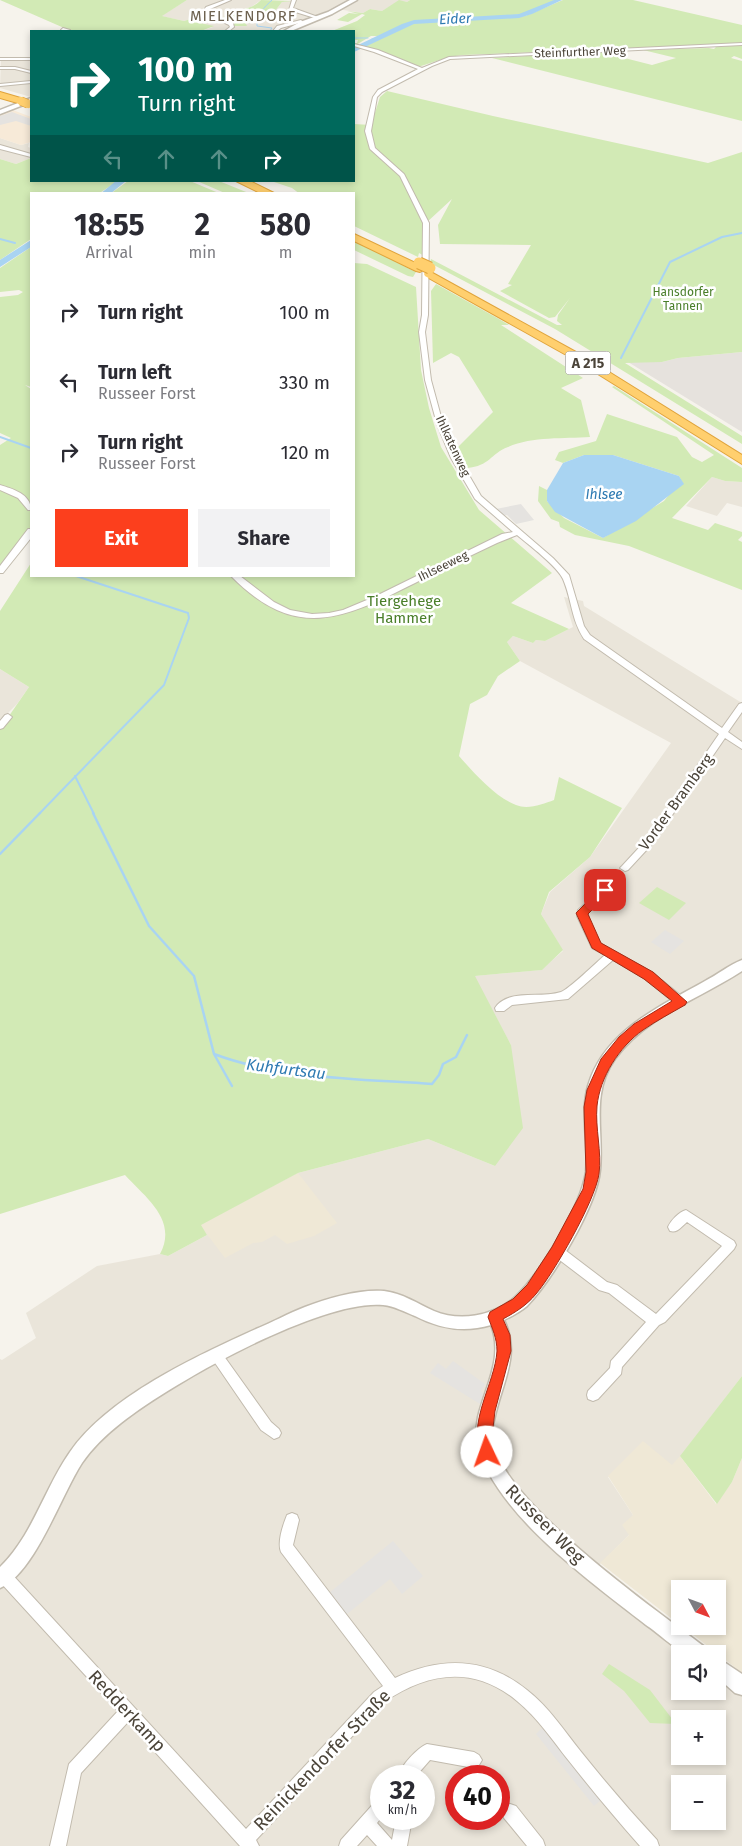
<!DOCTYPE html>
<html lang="en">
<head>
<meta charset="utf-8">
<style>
	:root { --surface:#fff; --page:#f2f2f3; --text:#2b2b33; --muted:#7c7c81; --accent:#fc3f1d }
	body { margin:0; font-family:"Fira Sans",sans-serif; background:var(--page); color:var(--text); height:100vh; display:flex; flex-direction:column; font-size:19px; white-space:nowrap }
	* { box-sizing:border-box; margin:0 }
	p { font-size:16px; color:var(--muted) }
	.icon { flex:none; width:28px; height:28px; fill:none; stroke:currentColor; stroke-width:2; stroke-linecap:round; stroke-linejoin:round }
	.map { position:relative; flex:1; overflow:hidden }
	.panel { position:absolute; left:30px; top:192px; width:325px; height:385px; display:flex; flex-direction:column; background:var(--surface); border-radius:0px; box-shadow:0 2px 8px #0003 }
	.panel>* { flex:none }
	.top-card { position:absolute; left:30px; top:30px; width:325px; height:152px; border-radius:0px; box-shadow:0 2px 8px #0003; background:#00695c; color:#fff; overflow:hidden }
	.needle { width:32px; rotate:131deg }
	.controls { position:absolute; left:671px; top:1580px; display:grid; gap:10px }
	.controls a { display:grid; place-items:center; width:55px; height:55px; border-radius:0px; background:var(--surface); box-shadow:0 2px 8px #0003; font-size:25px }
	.speed { position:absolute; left:370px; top:1765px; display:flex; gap:10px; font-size:25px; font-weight:700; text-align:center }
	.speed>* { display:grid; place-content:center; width:65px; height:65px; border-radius:50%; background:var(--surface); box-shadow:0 2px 8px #0003; line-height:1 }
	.speed small { font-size:12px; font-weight:400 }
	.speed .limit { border:8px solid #d22; background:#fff; color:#111 }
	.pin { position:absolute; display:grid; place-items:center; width:42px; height:42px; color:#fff; margin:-21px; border-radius:10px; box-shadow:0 2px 8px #0006 }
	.me { position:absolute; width:55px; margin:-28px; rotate:357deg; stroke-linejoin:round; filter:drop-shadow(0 0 4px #0008) }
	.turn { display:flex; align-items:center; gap:18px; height:105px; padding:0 25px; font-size:22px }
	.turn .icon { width:65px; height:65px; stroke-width:2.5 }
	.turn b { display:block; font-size:35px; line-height:42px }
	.lanes { display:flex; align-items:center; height:48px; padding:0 25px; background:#0003; justify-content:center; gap:25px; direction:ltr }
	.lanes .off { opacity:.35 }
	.eta { display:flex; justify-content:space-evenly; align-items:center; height:85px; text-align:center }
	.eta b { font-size:30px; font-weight:700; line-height:35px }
	.cta { display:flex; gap:10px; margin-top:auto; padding:10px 25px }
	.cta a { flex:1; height:58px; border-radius:0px; background:var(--accent); color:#fff; font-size:20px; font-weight:700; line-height:58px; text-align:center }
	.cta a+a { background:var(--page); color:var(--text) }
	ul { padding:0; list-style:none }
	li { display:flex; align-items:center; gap:15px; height:70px; padding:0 25px }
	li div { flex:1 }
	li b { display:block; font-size:19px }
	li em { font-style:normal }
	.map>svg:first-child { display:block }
	.residential { fill:#eae5da; fill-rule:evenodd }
	.commercial { fill:#f7ead8 }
	.industrial { fill:#e6e2dd }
	.education { fill:#efe8d6 }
	.green { fill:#d2eab5 }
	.parking { fill:#e5e3e0 }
	.water { fill:#a9d4f2 }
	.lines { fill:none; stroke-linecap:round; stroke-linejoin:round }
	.stream-far2 { stroke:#a9d4f2; stroke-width:1 }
	.stream-far1 { stroke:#a9d4f2; stroke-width:2 }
	.stream { stroke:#a9d4f2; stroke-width:2.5 }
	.river { fill:#a9d4f2; fill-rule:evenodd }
	.minor-casing { stroke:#c2bbae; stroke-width:2 }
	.tertiary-casing { stroke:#c2bbae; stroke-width:3 }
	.motorway-casing { stroke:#e0a43c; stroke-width:2 }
	.minor { fill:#fff; fill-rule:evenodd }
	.tertiary { fill:#fff; fill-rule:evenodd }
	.motorway { fill:#ffcf6e; fill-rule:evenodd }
	.motorway-bridge-far1-casing { stroke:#e0a43c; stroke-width:9; stroke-linecap:butt }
	.motorway-bridge-casing { stroke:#e0a43c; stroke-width:13; stroke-linecap:butt }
	.motorway-bridge-far1 { stroke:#ffcf6e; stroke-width:8 }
	.motorway-bridge { stroke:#ffcf6e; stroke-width:11 }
	.route { fill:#fc3f1d; stroke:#a42913 }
	.labels { text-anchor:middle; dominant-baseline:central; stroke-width:5; stroke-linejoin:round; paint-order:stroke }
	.far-street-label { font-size:12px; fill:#4b4439; stroke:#fff }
	.far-park-label { font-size:12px; fill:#4a7f2a; stroke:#fff }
	.far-water-label { font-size:14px; font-style:italic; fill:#2e7ab2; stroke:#fff }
	.shield { fill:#fff; stroke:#817c74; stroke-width:1 }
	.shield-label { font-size:14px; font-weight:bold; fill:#4b4439 }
	.far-quarter-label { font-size:15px; letter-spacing:1px; fill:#6e6250; stroke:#fff }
	.park-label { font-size:15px; fill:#4a7f2a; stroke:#fff }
	.street-label { font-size:15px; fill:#4b4439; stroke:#fff }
	.water-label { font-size:16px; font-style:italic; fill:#2e7ab2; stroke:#fff }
	.near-street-label { font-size:18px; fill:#4b4439; stroke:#fff }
</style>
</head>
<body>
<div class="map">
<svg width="742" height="1846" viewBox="0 0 742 1846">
	<rect width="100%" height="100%" fill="#f6f3ec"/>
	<path class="residential" d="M187,0H261L251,7L228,13L232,26H246L245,22L248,19H253L258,11H275L282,2L295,0H410L407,2L399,1L382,11L370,9L363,13L337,9L317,17L277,27L273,31H201L213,27L194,22L208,14L184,21L161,16Z
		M1,59H31V97L0,88Z
		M0,138L21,145L29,143L28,147L31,148V158L16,164L0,159Z
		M712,477L725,481L742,482V507L727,503L717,516L686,506Z
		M564,597L583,601L584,606L742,703V1376L673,1466L608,1477L633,1515L629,1535L588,1576L690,1654H680V1691H718V1675L742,1693V1846H0V1359L2,1360L36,1338L26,1313L97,1266L160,1254L168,1256L207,1235L200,1225L298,1173L428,1139L495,1166L511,1045L474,976L541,970L563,951L541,914L550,892L590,857L671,743L520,661L507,642L513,636L533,643L536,640L545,641L573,627ZM680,1719H718V1756H680ZM381,1776H424V1819H381ZM456,1776H499V1819H456ZM680,1784H718V1821H680Z
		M0,669L29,687L17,704L0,721Z"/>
	<path class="commercial" d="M13,110L31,117V142L21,145L0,138V115Z"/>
	<path class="industrial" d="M742,352V432L628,362H662L678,358Z"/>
	<path class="education" d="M298,1173L337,1223L314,1236L287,1244L275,1235L262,1242L253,1243L225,1258L200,1225Z
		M643,1441L672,1465L680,1456L716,1504L732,1482L742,1458V1673L682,1626H718V1589H680V1625L600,1563L629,1535L622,1525L633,1515L608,1476Z"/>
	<path class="green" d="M0,0H187L162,16L184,21L207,14L210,15L195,22L214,26L201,31H71Z
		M261,0L293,1L282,2L275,11H258L253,19H248L245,22L247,26H234L221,19C233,9 251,11 261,0Z
		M399,0L407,2L410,0H555L529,13L515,15L410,22L378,36H371L356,45L354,43H357L358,40H354V31H332L357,21L365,15L362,14L348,22L337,20L349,13L359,14L347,11L363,13L370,9L382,11Z
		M563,0H633L742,25V59L734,56L731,58L742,61V121L492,58L601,52L652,65L676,58L643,50L709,48L714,49L716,47L739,45L462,55L449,57L418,67L363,46L417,22L525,16Z
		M387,91L493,116L708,163L742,152V352L678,358L662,362L625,363L742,436V444L555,329L430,263L431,259L557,325H562L557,321L558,315L570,298L555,317L549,318L500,291L512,285L508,284L531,245L440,244L438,225L452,199L426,223V257L419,253L418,257L354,226V194H300L292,188L271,181H354V124L371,125L380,97Z
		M31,158V181H118L98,194H31V239L0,260V159L16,164Z
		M128,181H190L221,194H110Z
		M197,181H219L251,194H227Z
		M354,241L360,243L416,272L413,277L408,276L354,250Z
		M31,247V387L25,385L31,389V538H24L0,574V445L11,438L0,433V297L18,295L23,292L19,290L0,292V268Z
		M354,263L367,264L416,287L421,370L429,408L441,447L479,510L552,573L511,603L569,629L545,641L536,640L533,643L513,636L507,642L520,661L498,676L487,695L470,704L459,756C474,773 495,797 516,805C528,810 543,804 554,800L559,777L622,808L590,857L549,892L541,914L563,950L542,970L475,976L511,1045L523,1128L495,1166L428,1139L298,1173L201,1225L207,1235L168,1256L160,1254C178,1220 146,1198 125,1175L0,1214V729L29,687L0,669V611L31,563V576H354Z
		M436,284L499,319L509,325H501L583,378L561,388L581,400L590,437C564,439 533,436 508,447C490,454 490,466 467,468L458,447L493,412L459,357L451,353L433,363L431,291Z
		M614,386L742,468V482L725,481L712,477L672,518L708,530L715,523L742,532V536L738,540L742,542V590L629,546L575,535L560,527L559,522L551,519L538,501L539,486L547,490V501L564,518L603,538L664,501L672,491L683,484L679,476L613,455H584L563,463L555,460L559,452L596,441L607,414L677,437L692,457L702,462L714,455L612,387Z
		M657,887L686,903L669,920L639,903Z
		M742,1376V1458L732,1482L717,1504L680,1456Z
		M609,1664L650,1690L676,1724L650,1723L624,1691L602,1674Z"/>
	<path class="parking" d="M12,112L31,119V126L16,121L0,125V116Z
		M521,504L534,520L516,524L507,515L503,516L496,509Z
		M665,930L684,941L670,954L651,942Z
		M453,1361L485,1384L481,1391L483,1394L480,1404L430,1373L438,1363L446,1369Z
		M393,1541L423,1576L402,1594L390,1579L341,1619L324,1597Z
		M543,1727L602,1799L594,1806L536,1734Z"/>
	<path class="water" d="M584,455H613L679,476L684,484L636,521L603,538L555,512L547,501V490L563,463Z"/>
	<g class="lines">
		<path class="stream-far2" d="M270,31L272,28L257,26C256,14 264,8 272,0
			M354,38H368
			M372,39H375"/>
		<path class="stream-far1" d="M0,239L15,243
			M621,358L670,262L722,237L742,233
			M0,437L31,448
			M75,776L94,814
			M39,814L164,685L189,618L188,613L76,576"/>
		<path class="stream" d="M93,813L149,926L194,976L214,1054C280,1079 362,1079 432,1084L439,1075L443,1064L456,1057L467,1035
			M0,854L40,813
			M214,1054L232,1086"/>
		<path class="river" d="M554,0H562L532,14L519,18L414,24L354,52V47L402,24L414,20L519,14Z
			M116,181H126L110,194H100Z
			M31,240V247L0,267V260Z"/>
		<g class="minor-casing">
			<path id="minor" d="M225,0H231L210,9L208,12L233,23L234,27L229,31H225L230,27L229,25L203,12L206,7Z
				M292,0H296L293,8L318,17V19L289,10Z
				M301,20L303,22L281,28L277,31H273L277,26Z
				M63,28L70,30V31L61,30Z
				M742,43V45L450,59L432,66L382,92L377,97L371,131L375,148L404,174L429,223L428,315L425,332L431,380L443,424L459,458L481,496L553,558L569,575L584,626L590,635L722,728L739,704L742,703V712L728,732L742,742V749L725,738L653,843L628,870L625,871L620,868L622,866L647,839L719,734L584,639C571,619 572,600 563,579C557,566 529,545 517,535L497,543C470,556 442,569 415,583C343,619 296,642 231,576H240L274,602L290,610L312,614L329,613L343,610L374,597L502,534L513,532L475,499L451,458L437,424L425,380L419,332L422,315L423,223L400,176L370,149L365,131L373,97L378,90L418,69L374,52L354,46V44L378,50L422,68L449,57Z
				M0,58H31V60H0Z
				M0,67H15L31,71V73L15,69H0Z
				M31,81V83L0,86V84Z
				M0,145L31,154V157L0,149Z
				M0,485C13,489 31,494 31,510H28L18,498L0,490Z
				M28,529H31V538L3,573H0V566Z
				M8,714L12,717L3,728L0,729V721L5,715Z
				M619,875L622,876L624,878L622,880L588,911L587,916L600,943L653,973L685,999L686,1002L685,1005H677L645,979L613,960L568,999L512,1005L504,1011H496L495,1008C508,988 541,999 561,992C568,990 597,962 605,955L592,948L577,916L578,910L616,876Z
				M686,1210L734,1241L736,1245L734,1249L665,1322L659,1325L622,1367L621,1374L598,1399L593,1401L588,1399L587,1395L588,1391L610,1368L611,1361L646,1322L609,1293L599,1290L553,1255L551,1251L553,1247L557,1246L561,1247L607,1282L617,1285L656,1314L722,1246L687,1222C681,1227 678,1233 670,1231L668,1227C671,1220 679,1212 686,1210Z
				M217,1350L221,1352L271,1422L279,1429L281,1433L279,1437L274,1439L261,1430L213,1360L211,1356L213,1352Z
				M292,1513L297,1515L299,1520L293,1545L395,1678C442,1656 486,1657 527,1690C549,1707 565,1732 582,1753C606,1783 631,1812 657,1840L659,1846H640C616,1819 592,1790 569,1761C553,1741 538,1718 517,1701C474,1665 428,1672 384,1702L256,1840L259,1846H240L128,1722L81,1773L66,1846H50L69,1764L118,1711L0,1582V1571L4,1569L9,1571L246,1829L374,1692L383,1686L281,1552C277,1542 283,1525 287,1515Z
				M427,1744L474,1752L479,1755L482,1760L479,1765L474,1768L430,1760L416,1776H398C402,1765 416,1749 427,1744Z
				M381,1798V1818L377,1823L392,1840L396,1819H412L407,1846H377L367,1835L357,1846H339L341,1840L376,1801Z
				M510,1804L516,1806L543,1840L545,1846H527L504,1818L502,1812L504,1806Z"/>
		</g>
		<g class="tertiary-casing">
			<path id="tertiary" d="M350,0H357L332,14L291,31H284L300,22L328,12Z
				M31,98V102L0,114V110Z
				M742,960V971C699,999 645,1017 615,1059C590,1094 604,1131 600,1170C597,1206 552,1280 527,1306C520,1312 512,1316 504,1320C520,1353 504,1379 496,1412C494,1420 491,1430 492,1438C500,1501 655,1609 706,1648L709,1654C702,1654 693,1655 686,1654C679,1652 654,1630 646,1625C591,1582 491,1511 476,1440C475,1433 477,1425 478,1417C485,1387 504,1357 491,1325C464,1333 440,1329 415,1316C405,1312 394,1306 383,1305C321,1299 171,1383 121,1423C107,1434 92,1448 82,1463C61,1495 35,1573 0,1588V1567C33,1535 44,1489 70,1452C108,1397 196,1356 256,1329C273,1322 289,1313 305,1307C328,1298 360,1289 384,1291C402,1293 418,1304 434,1311C460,1322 494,1316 515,1297C540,1274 581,1206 586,1172C589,1143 580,1114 588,1086C604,1031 659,1007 705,981C717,975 729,965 742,960Z
				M718,1658L742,1674V1695L735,1693L718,1678Z"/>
		</g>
		<g class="motorway-casing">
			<path id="motorway" d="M0,92L24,99L25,101L21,104L0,98Z
				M236,181H250L276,194H262Z
				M354,234L424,267L425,269L420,272L416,271L354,241Z
				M429,271L585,357L742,455V464L577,361L425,276L424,274L425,272Z"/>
		</g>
		<use href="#minor" class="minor"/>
		<use href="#tertiary" class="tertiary"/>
		<use href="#motorway" class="motorway"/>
		<g class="motorway-bridge-far1-casing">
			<path id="motorway-bridge-far1" d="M21,101L28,104"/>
		</g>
		<g class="motorway-bridge-casing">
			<path id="motorway-bridge" d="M419,263L430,268"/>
		</g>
		<use href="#motorway-bridge-far1" class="motorway-bridge-far1"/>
		<use href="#motorway-bridge" class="motorway-bridge"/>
	</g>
	<path class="route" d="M605,887L609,888L611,890L609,893L588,914L601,943L653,972L687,1002L685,1005C671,1013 656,1021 643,1030C619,1047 600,1077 597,1106C595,1128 602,1152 599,1174C595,1201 554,1273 536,1294C527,1305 516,1312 503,1319L510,1335L511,1351L495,1411L492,1436L494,1452L492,1457L487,1460L482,1457C466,1423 495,1384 497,1351C497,1338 492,1328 488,1317L490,1312L513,1299L527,1285L552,1247L583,1189L586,1172L584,1107L587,1090L601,1059L619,1037L634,1024L672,1001L644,979L592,948L576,913L601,888Z"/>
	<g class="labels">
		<g class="far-street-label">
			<text transform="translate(580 52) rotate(-2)">Steinfurther Weg</text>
			<text transform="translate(453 446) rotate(65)">Ihlkatenweg</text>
			<text transform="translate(443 566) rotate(-26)">Ihlseeweg</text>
		</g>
		<g class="far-park-label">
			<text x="683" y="292">Hansdorfer<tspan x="683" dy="14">Tannen</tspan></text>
		</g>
		<g class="far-water-label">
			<text transform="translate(455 19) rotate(-3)">Eider</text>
			<text x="604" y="494">Ihlsee</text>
		</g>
		<rect class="shield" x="565.5" y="351.5" width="45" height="23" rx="4"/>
		<g class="shield-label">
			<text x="588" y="363">A 215</text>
		</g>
		<g class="far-quarter-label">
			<text x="243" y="16">MIELKENDORF</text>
		</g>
		<g class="park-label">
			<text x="404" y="601">Tiergehege<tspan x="404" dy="17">Hammer</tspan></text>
		</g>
		<g class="street-label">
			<text transform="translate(676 802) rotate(-54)">Vorder Bramberg</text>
		</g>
		<g class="water-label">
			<text transform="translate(286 1069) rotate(7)">Kuhfurtsau</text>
		</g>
		<g class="near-street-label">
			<text transform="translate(545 1524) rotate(45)">Russeer Weg</text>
			<text transform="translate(127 1711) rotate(47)">Redderkamp</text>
			<text transform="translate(322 1760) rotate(-46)">Reinickendorfer Straße</text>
		</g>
	</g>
</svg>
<div class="controls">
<a><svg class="needle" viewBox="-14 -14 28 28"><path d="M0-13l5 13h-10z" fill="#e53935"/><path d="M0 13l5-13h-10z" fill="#7c7c81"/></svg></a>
<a><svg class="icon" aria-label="sound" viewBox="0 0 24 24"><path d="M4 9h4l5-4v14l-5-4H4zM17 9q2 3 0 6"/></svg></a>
<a>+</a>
<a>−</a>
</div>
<div class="speed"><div>32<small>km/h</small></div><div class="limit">40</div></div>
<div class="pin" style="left:605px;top:890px;background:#d93025"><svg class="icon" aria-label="arrive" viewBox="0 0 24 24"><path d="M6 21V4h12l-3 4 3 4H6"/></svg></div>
<svg class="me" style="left:487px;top:1452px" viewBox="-20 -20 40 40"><circle r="19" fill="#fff"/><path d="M0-13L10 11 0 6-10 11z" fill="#fc3f1d"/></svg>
<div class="top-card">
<div class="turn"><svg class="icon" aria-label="right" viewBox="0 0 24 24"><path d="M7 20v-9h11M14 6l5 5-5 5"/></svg><div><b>100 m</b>Turn right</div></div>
<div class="lanes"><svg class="icon off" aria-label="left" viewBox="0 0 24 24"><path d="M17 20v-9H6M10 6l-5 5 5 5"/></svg><svg class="icon off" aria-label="ahead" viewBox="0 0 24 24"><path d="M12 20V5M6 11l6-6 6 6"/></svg><svg class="icon off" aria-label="ahead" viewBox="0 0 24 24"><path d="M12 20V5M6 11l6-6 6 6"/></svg><svg class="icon" aria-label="right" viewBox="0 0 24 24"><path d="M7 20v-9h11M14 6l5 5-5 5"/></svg></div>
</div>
<section class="panel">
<div class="eta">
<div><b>18:55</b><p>Arrival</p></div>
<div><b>2</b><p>min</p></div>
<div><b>580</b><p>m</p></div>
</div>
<ul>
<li><svg class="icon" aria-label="right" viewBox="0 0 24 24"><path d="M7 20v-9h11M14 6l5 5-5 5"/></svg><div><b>Turn right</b></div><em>100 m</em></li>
<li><svg class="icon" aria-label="left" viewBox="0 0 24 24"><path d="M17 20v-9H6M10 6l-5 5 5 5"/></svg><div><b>Turn left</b><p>Russeer Forst</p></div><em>330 m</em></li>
<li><svg class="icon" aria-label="right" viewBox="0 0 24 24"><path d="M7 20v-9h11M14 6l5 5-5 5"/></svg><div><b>Turn right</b><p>Russeer Forst</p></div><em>120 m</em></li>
</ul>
<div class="cta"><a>Exit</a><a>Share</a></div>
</section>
</div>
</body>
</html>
